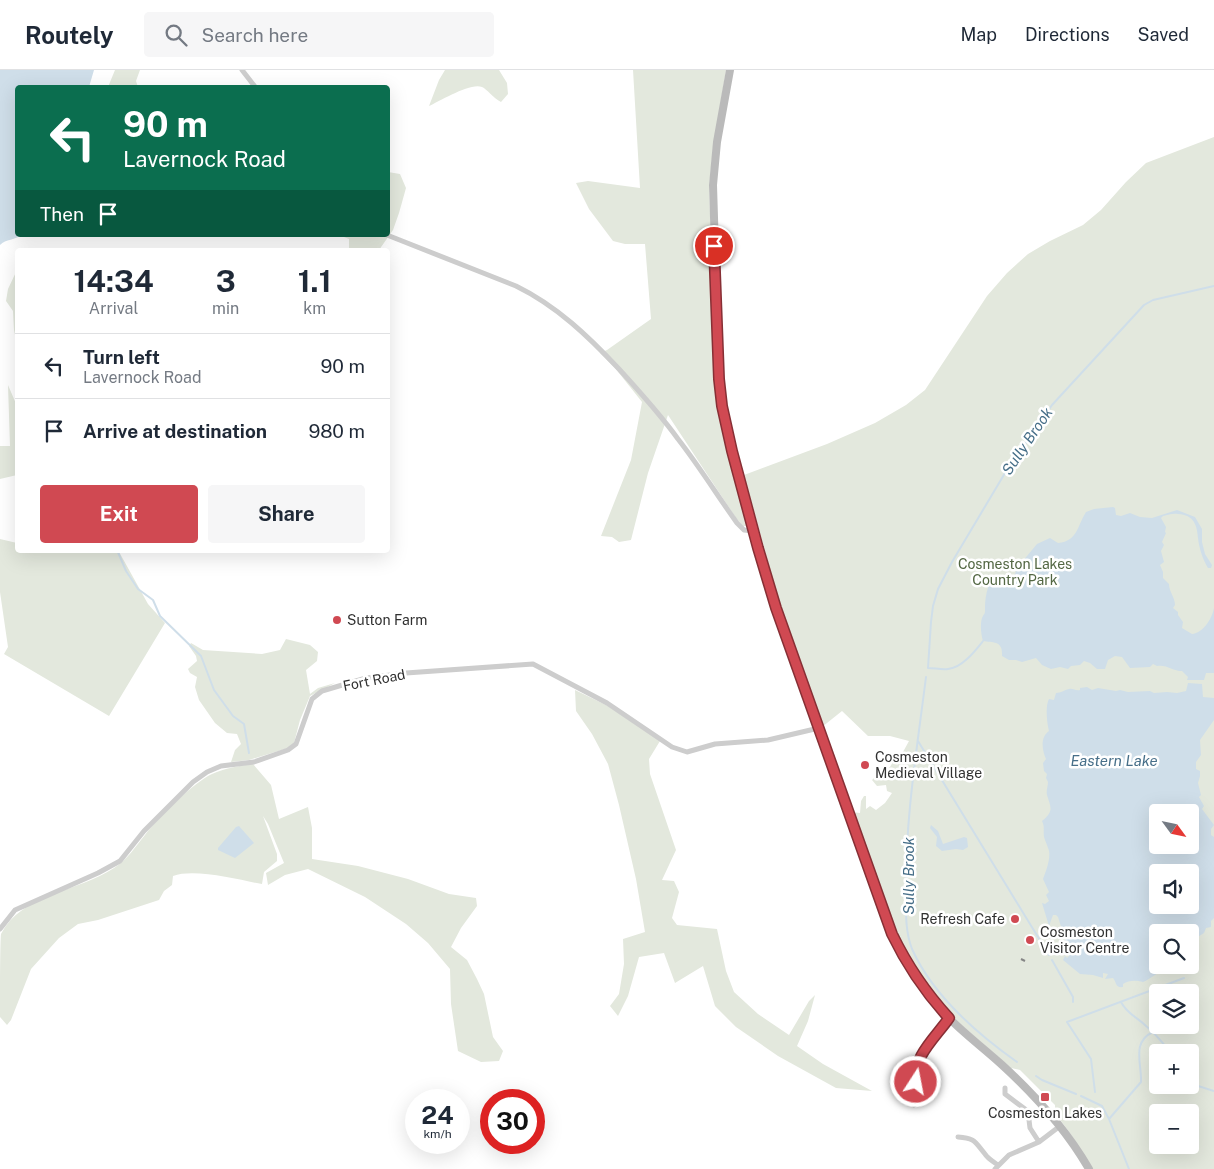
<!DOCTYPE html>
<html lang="en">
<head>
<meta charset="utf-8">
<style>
	:root { --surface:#fff; --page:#f6f6f7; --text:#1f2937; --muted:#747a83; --line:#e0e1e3; --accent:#d04952 }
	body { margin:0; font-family:"Public Sans",sans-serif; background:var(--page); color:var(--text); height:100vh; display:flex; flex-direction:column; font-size:19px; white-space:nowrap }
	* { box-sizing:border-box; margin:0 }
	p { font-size:16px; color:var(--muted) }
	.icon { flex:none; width:28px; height:28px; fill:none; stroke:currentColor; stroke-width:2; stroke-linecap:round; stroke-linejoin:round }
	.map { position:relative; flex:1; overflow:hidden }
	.sheet { position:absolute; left:15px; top:178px; width:375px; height:305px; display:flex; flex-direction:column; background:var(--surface); border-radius:5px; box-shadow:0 5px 20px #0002 }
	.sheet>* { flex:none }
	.hud { position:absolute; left:15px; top:15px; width:375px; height:152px; border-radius:5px; box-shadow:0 5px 20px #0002; background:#0b6e4f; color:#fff; overflow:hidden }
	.needle { width:32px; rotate:123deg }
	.fabs { position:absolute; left:1149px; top:734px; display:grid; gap:10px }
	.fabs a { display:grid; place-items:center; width:50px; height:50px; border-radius:5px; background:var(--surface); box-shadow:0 5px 20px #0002; font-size:25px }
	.speed { position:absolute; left:405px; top:1019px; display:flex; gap:10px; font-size:25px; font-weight:700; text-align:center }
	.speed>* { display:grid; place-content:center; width:65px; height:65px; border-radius:50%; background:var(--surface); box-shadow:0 5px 20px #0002; line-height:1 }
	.speed small { font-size:12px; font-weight:400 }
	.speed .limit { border:8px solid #d22; background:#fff; color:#111 }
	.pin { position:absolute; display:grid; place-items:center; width:42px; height:42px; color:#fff; margin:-21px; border:2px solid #fff; border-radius:50%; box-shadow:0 1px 5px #0007 }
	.me { position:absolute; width:55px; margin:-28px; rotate:11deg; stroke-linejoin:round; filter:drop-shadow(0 0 4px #0008) }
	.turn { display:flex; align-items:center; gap:18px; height:105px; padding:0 25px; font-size:22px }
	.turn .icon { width:65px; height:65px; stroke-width:2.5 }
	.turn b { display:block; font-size:35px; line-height:42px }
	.then { display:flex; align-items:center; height:48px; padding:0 25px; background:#0003; gap:10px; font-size:19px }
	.eta { display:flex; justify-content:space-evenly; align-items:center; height:85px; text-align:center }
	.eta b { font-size:30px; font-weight:700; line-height:35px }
	.button { display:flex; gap:10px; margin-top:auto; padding:10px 25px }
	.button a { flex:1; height:58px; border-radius:5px; background:var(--accent); color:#fff; font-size:20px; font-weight:700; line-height:58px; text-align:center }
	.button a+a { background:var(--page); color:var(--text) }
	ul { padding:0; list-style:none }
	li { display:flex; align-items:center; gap:15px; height:65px; padding:0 25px; border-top:1px solid var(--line) }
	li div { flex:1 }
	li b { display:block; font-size:19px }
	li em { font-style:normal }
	header { display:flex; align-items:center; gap:30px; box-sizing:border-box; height:70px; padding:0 25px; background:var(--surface); border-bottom:1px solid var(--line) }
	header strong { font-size:24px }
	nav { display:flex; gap:28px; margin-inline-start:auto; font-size:18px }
	.search { width:350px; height:45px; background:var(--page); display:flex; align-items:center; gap:12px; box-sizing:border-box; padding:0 18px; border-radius:5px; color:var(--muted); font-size:19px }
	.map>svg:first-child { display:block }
	.green { fill:#e3e8dd; fill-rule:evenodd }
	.water { fill:#cfdee9; fill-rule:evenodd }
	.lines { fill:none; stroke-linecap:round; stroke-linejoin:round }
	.stream { stroke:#cfdee9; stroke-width:2 }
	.minor { stroke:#cdcdcd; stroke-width:5 }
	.secondary { stroke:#bababa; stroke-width:8 }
	.rail { stroke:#858585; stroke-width:2; stroke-dasharray:5 4; stroke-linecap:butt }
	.route-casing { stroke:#872f35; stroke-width:12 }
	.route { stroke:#d04952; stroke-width:9 }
	.poi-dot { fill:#d04952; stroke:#fff; stroke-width:2 }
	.labels { text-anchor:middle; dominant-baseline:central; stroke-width:5; stroke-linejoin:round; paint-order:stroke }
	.park-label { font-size:14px; fill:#536743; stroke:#fff }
	.poi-label { font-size:14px; fill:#303030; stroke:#fff; text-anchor:start }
	.street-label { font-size:14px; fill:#303030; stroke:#fff }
	.water-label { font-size:15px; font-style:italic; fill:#476f89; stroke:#fff }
</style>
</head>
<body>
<header>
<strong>Routely</strong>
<div class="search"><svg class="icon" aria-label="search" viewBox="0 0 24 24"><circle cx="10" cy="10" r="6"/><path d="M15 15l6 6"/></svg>Search here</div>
<nav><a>Map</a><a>Directions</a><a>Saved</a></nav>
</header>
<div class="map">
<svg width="1214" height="1099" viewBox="0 0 1214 1099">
	<rect width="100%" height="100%" fill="#fff"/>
	<path class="green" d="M115,0H140L136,11L138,17H108Z
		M445,0H499L507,13L508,24L501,32C493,28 487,19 482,17C471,12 440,31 429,36L439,10Z
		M633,0H726L713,78L709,117L717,334L738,420L748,454L747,456H743L736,448L668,345L648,403L631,470L619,472L612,467L601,466L631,390L642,332L615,298L600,283L607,280L651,249L645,174H625L613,171L589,139L576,113L588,111L640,118Z
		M1214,67V1099H1093L1070,1063L1055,1043V1035L1020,1000L1011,998L941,937L924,916L899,871L852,742L860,743L861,731L864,726H866V739L870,736L876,740L885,733L892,723L887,721L886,715L877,716L872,710C876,706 879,704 884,703L888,706L892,703L888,698L890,697L894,690L904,688L903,682L909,671L890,666H868L842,641L822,657L770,508L772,506L744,405L827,374L875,353L906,335L925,320L987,226L1007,203L1028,184L1050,171L1083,155L1101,140L1126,112L1146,93ZM1158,742H1190V775H1158ZM1158,802H1190V835H1158ZM1158,862H1190V895H1158ZM1158,922H1190V955H1158ZM1158,982H1190V1015H1158ZM1158,1042H1190V1075H1158Z
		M388,102L400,104L406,118L399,143L393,160L379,180H349V169L339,165H388Z
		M17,200L18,275H17L14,260L13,241L6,231L8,219Z
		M8,315L17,336V405L0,409V376H10Z
		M0,469L17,473L18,480H118L148,534L165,553L109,646L4,584L8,577L0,522Z
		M286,569L310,575L318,582L317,591L306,600L310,624L318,618L335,613L310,626L300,650L294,673L288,678L249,690L231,692L235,680L241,674L237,664L227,663L215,653L199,630L195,617L197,607L190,603L188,599L197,591L196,586L189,576L191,573L203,580L262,584L280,580Z
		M575,620L608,636L660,671L649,689L650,704L676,780L662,810L674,811L679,822L672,848L677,855L717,859L726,901L734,922L758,944L789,965L809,931L815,925L808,951L797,976L823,994L872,1021L836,1018L778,986L736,957L715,936L703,896L675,913L664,883L639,887L628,926L618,946L610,936L619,924L624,894L623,869L645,862L636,809L619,735L608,694L592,664L576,641Z
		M253,694L271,715L279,749L308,737L312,758V789L358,796L408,809L449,824L476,828L477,836L461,858L451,877L467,890L477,909L484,924L493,967L503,981L499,991L481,992L458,981L451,934L450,899L428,873L406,854L365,827L308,799L285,805L268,815L266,803L284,793L268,754L263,746L277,784V791L264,802L262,814C239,810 195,798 173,806L172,815L164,821L159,830L98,850L78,854L59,868L31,899L11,950L7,955L0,947C0,934 0,871 1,864C21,824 80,821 114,798C128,789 135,777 145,765C158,748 194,712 212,704C225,698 239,696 253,694Z"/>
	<path class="water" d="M0,0H94L89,17L18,18V165H22C15,170 6,169 0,175Z
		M1113,437L1115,438L1116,445L1121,446L1130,443L1140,447L1152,448L1177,440L1195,447L1202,459V472L1205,484L1212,495L1211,498H1208C1203,490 1199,478 1198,468C1197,455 1194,445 1178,444C1173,443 1168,445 1163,446L1161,448L1166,457L1165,462L1166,463L1162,472L1164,475L1161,481L1164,492L1160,495L1163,502V508L1169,514C1169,522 1175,527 1175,535L1173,538L1178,542V545L1183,552L1182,558L1192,564C1203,563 1212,549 1214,538V603H1206L1204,610H1187L1188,607L1182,601C1173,601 1166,594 1157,596L1153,594L1150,597L1130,598L1122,587L1115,586L1108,590L1105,599H1097L1090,593L1084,591L1080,595L1071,596L1068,599L1060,597L1051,599L1042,595L1036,588L1022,592L1016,590H1009L1002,586C1003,570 993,573 983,571C981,565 980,554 982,548C984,543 985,545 985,540C985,530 986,515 995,507L1005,510L1012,508L1015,504L1017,498L1037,474L1050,468L1058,473C1078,471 1077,456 1086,442L1094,439Z
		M1188,613L1202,614L1203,627L1214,628V650L1200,670L1201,685L1196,692V699L1200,701V706L1198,713L1201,725L1199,727L1204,736L1202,739L1214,755L1211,759V765L1214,767V848L1211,851V857L1206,858L1204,863L1190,872V862H1158V895H1170L1166,901C1157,901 1151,909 1143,912C1136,910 1129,910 1123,914V917C1115,918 1117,913 1113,908L1105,909L1108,904L1103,903V908L1093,905L1080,904L1063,890L1065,886L1067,888L1070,885L1058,847L1056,845H1053L1049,856L1042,833L1045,834L1049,831L1046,825L1049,822L1043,809C1046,801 1052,786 1048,778C1047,774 1045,771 1044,767C1043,761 1045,757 1042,751C1054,741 1051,738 1047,725C1046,721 1048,716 1048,712L1046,708L1047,704L1044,701L1043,693L1046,689C1042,680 1040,667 1049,661C1047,653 1045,636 1049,629L1054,630L1056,623C1061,623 1064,620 1069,619C1073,618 1075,621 1080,620V618L1087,617L1092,620L1098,618L1116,621L1120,620L1128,622L1150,621L1154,623L1167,622L1177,623L1186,621ZM1158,742H1190V775H1158ZM1158,802H1190V835H1158Z
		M931,755L938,761L943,774L964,767L967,768L968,777L963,780L956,779L942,781L936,776L937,767L930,758Z
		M239,756L254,773L235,788L218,780V778L236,757Z"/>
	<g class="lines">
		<path class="stream" d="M117,480L126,501L138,519L153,530L160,546L201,586L214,620L233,646L244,654L249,683
			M983,571C975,581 962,598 948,599C942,600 934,598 928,598L931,552L933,536L938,519L952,492L1005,403L1052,335L1144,235L1153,230L1214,216
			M926,607C917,679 905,750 906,823C906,842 905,861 912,879C933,926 976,963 1017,992
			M918,671L1049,885
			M1052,890L1073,927V932
			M1121,932C1127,944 1137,947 1146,956C1156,964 1163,973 1170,982
			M1036,1006L1042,1010L1076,1024
			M1190,1010L1195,1015L1214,1021
			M1095,1022L1091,989L1067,952L1184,908
			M1081,1026L1102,1036L1109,1049L1141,1012C1142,994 1131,972 1153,962
			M1109,1049L1129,1099"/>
		<path class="minor" d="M242,0L256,18
			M387,165L516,216C557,236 589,267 619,299C640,322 660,344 678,369C699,396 717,425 737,453L744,460L753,461
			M0,859L15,840L98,803L120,791L144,761L193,712L207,702L221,696L254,692L288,680L296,674L312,629L322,621L366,608L406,603L533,594L607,633L672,677L687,682L715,674L768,670L819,658
			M1005,1018V1024L1025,1039L1028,1042L1030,1058L1039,1072
			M914,1035C919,1022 913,1013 915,1000C918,984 939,962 949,948
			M958,1067C975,1068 975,1072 985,1084C988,1089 994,1092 998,1095
			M995,1099L1009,1085L1039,1072L1060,1056"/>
		<path class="secondary" d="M730,0L717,72L713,115L719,309L726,354L767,509L892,864C905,890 919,915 939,938C958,959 980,975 1001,994C1035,1025 1066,1059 1089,1099"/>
		<path class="rail" d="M1021,889L1025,891"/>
	</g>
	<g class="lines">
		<g class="route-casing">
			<path id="route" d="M714,176L719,309L722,336L732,381L758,478L776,538L892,864C907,895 925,922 949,948C936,967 912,987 916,1012"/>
		</g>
		<use href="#route" class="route"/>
	</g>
	<g class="poi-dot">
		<circle cx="337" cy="550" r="5"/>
		<circle cx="865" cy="695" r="5"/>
		<circle cx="1015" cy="849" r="5"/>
		<circle cx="1030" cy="870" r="5"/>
		<rect x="1040" y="1022" width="10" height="10" rx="2.5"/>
	</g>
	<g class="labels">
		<g class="park-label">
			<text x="1015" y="494">Cosmeston Lakes<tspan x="1015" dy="16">Country Park</tspan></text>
		</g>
		<g class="poi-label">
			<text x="347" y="550">Sutton Farm</text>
			<text x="875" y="687">Cosmeston<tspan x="875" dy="16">Medieval Village</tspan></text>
			<text x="1005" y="849" text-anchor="end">Refresh Cafe</text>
			<text x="1040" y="862">Cosmeston<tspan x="1040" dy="16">Visitor Centre</tspan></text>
			<text x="1045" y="1043" text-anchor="middle">Cosmeston Lakes</text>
		</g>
		<g class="street-label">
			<text transform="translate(374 610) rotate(-11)">Fort Road</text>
		</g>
		<g class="water-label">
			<text transform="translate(1027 371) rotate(-56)">Sully Brook</text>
			<text x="1114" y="690">Eastern Lake</text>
			<text transform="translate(908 806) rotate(-90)">Sully Brook</text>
		</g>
	</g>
</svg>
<div class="fabs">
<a><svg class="needle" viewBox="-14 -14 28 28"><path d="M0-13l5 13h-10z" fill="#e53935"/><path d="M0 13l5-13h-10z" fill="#747a83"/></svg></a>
<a><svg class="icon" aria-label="sound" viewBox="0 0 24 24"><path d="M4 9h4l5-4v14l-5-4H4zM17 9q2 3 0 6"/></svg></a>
<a><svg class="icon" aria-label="search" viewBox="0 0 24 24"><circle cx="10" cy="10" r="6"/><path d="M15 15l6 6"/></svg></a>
<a><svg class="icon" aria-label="layers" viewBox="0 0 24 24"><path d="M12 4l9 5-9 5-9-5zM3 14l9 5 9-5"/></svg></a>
<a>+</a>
<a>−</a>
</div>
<div class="speed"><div>24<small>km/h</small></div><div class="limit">30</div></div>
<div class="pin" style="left:714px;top:176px;background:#d93025"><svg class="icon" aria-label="arrive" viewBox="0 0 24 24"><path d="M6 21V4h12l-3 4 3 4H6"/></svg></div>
<svg class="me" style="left:916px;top:1012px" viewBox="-20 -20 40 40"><circle r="17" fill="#d04952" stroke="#fff" stroke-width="3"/><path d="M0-11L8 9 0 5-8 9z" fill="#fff"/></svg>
<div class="hud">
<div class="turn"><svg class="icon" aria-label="left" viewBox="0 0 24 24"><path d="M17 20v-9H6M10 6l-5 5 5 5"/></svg><div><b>90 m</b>Lavernock Road</div></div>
<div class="then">Then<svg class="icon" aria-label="arrive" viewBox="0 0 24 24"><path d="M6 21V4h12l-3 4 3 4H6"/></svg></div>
</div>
<section class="sheet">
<div class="eta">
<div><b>14:34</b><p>Arrival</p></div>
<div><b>3</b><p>min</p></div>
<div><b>1.1</b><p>km</p></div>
</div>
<ul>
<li><svg class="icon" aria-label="left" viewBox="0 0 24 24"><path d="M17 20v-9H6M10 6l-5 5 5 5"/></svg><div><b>Turn left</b><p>Lavernock Road</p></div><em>90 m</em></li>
<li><svg class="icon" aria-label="arrive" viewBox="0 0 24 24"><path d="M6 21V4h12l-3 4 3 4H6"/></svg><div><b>Arrive at destination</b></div><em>980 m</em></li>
</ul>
<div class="button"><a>Exit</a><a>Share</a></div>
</section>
</div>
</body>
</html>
